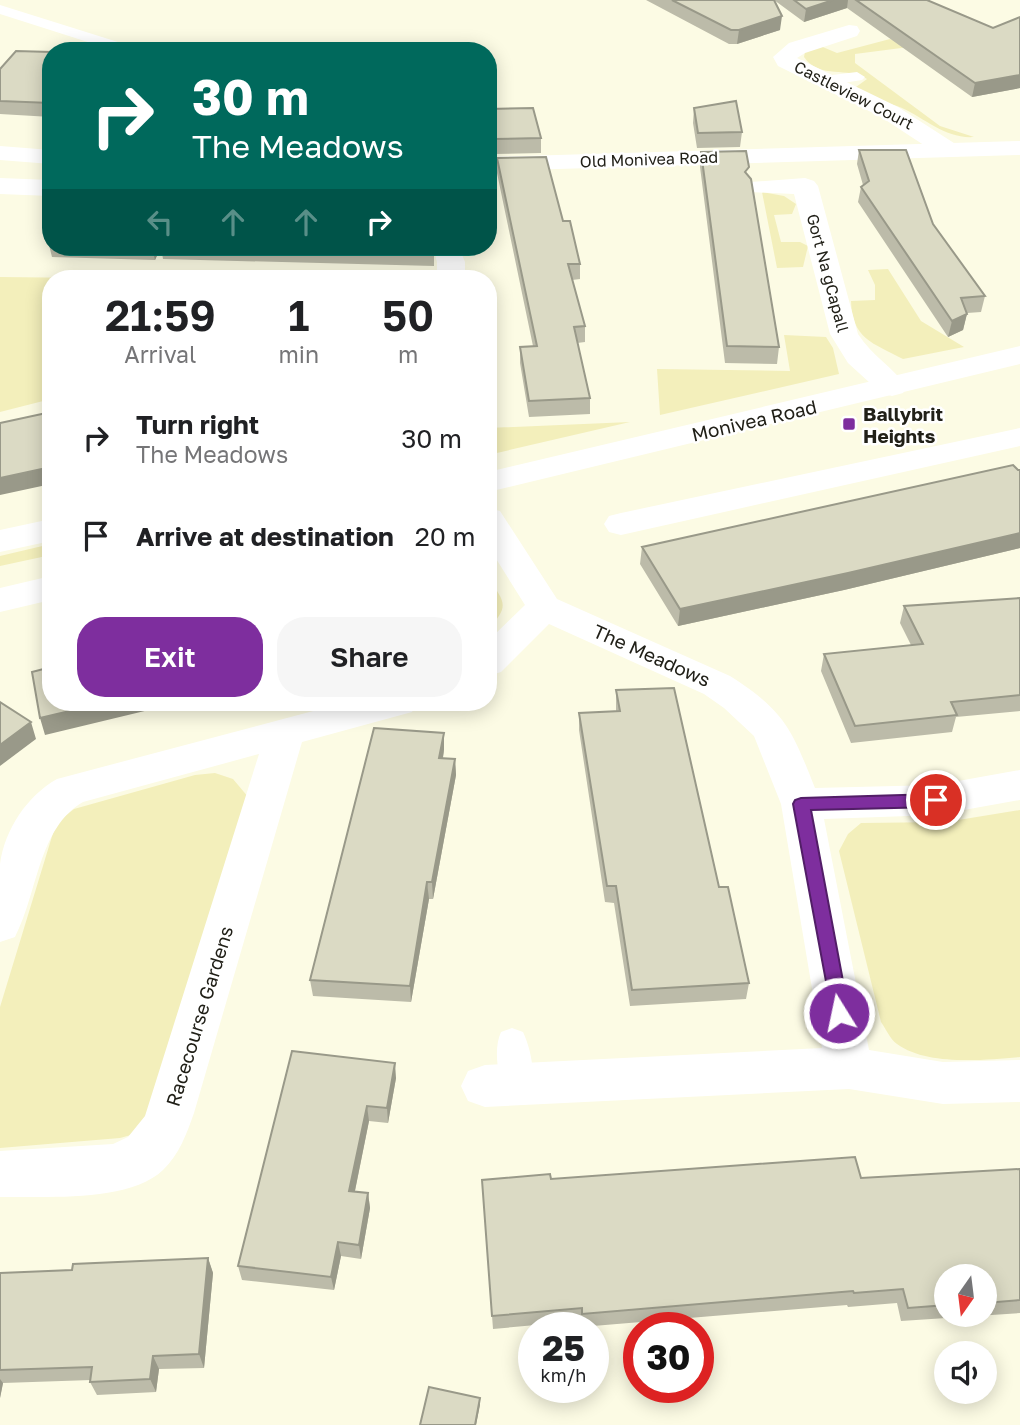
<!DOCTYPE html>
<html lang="en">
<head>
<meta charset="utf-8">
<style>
	:root { --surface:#fff; --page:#f6f6f6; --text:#202124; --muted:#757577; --accent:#7e2e9e }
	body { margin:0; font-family:"Golos Text",sans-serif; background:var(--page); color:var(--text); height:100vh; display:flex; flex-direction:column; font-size:26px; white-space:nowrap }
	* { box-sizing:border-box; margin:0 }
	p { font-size:23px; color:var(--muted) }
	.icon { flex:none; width:38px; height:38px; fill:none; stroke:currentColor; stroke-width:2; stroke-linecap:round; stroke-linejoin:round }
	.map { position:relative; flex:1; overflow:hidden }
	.sheet { position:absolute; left:42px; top:270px; width:455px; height:441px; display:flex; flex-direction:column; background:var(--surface); border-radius:28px; box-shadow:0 4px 18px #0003 }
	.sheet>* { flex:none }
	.banner { position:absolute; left:42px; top:42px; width:455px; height:214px; border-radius:28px; box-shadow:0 4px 18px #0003; background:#00695c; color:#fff; overflow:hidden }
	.needle { width:46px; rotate:194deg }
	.fabs { position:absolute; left:934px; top:1264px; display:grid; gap:14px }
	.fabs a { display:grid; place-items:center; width:63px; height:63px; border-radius:50%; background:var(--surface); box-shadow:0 4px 18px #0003; font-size:35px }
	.speed { position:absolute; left:518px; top:1312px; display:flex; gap:14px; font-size:35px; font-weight:700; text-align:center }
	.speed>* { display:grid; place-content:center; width:91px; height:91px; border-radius:50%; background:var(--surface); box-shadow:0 4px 18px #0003; line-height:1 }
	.speed small { font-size:18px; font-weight:400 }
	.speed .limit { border:10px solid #d22; background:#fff; color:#111 }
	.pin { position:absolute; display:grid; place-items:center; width:60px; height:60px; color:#fff; margin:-30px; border:4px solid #fff; border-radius:50%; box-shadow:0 2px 7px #0007 }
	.me { position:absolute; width:77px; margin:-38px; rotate:350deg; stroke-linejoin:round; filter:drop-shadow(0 0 5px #0008) }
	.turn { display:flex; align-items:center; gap:24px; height:147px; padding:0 35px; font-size:32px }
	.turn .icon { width:91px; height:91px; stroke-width:2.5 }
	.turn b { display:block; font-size:49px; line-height:60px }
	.lanes { display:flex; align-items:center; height:66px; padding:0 35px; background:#0003; justify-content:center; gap:35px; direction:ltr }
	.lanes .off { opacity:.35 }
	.eta { display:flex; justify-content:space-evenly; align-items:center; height:119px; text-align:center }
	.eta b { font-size:42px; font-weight:600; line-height:49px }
	.primary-button { display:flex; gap:14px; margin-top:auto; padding:14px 35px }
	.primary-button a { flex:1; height:80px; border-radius:28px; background:var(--accent); color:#fff; font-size:28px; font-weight:600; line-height:80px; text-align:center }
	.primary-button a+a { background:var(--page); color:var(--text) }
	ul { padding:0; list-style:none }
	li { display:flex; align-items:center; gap:21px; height:98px; padding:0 35px }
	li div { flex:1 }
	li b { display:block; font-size:26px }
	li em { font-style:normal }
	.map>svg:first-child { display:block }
	.green { fill:#f3efbb }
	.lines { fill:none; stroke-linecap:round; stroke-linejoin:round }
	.service { fill:#fff; fill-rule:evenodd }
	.minor { fill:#fff; fill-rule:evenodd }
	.tertiary { fill:#fff; fill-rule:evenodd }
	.secondary { fill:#fff; fill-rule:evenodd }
	.wall { fill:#bcbba9; fill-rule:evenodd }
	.shaded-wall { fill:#999989 }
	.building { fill:#dbdac4; stroke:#999989; stroke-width:2 }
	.route { fill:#7e2e9e; stroke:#521e67; stroke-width:2 }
	.poi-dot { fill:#7e2e9e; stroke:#fff; stroke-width:2.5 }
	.labels { text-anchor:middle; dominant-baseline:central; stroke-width:5; stroke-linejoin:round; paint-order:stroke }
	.far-street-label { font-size:16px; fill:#212018; stroke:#fff }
	.poi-label { font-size:19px; font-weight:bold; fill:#212018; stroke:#fff; text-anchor:start }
	.street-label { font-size:19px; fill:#212018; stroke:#fff }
</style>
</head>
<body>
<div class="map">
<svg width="1020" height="1425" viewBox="0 0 1020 1425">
	<rect width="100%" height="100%" fill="#fcfbe4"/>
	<path class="green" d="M890,39L909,47L855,54V63L940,126L974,137C946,139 926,119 902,108C887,102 867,99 856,87L867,79C848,66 820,80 804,57L805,52L818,45L837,53Z
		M762,192L784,196L796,204L792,214L774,215L781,242H800L808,246L803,267L777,268Z
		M888,269L921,321L964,347L903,359C873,343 852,339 851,301L875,300V285L868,270Z
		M0,277L92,278H51V399L0,412Z
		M784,335L826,337L833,348L839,374L660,415L657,369L790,371Z
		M630,422L488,455V428Z
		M51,544V555L0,566V556Z
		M488,578C505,602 510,606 488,629Z
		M215,773L233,779L249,798L150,1115L131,1135L120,1138L0,1148V1007L53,833L60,820L74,809L195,775Z
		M1020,810V1057C984,1060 927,1066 897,1044C890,1039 886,1029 881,1022L839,851L848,834L861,823L946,822Z"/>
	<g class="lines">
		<path class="service" d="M0,5L137,48L139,51H116L0,14Z
			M857,72L865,77L862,80L824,86L816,81L824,76Z
			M512,1028L523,1032C531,1049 537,1077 529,1094L517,1099L505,1094C498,1077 493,1049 501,1032Z"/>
		<path class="minor" d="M849,25L857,26L860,31L857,36L805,53L797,58L898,107L957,145L960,150L957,155L948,157L939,155L881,117L778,66L773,57L789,43Z
			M0,178L51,180V196L0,194Z
			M805,178L814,181L818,186L858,334C872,356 893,367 907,387L903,393L892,396L881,393L848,363L830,334L794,194L750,192L746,187L750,182Z
			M433,247H459L465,262V278H437V262Z
			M1020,428V446L621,535L609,532L604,524L609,516L621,513Z
			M488,508L500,511L557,599L730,676C785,711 792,730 815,788L936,785L1020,770V800L936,815L824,819L869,1050L943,1062L1020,1060V1102L943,1104L849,1089L485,1107L468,1101L461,1086L468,1071L485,1065L822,1048L781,804L754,736L724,708L704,694L549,624L501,672L488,676V641L525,605L488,546Z
			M51,519V541L0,552V530Z
			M347,702H417L412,712L302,742L194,1113C187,1133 179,1155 163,1170C128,1203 45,1196 0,1197V1151L113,1144L128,1137L145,1116L259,754L83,802C38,828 38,893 15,937L0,942C0,917 0,889 0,864C5,829 27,796 57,779Z"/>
		<path class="tertiary" d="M1020,141V155L488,171V157Z
			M0,146L51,150V164L0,160Z"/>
		<path class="secondary" d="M1020,346V364L488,492V472Z
			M51,576V600L0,612V588Z"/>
	</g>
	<path class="wall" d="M646,0H774L780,30L737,44H729Z
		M774,0H927L993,28L1020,17V88L972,97L847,8L804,22Z
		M51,52V117L0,114V69Z
		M694,108L742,132L740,147L697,148L693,123Z
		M488,109L541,138V153L493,154L488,131Z
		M859,150L933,224L985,296L981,312L967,313L963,330L948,337L858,202L861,187L863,185L857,164Z
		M701,152L748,175L779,347L777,364L725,363L700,167Z
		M497,158L563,221L580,264V279L572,280L585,326V342L577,343L590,398V414L529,417L520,363V347L533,346L497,173Z
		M51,236V247H425L434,251V266L163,259L161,247L155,260L52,257L48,241Z
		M1020,470V548L844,590L678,626L640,564L642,547Z
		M1020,598V711L956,717L952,732L851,743L821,671L824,654L911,645L900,623L904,606Z
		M616,690L719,887L749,983L746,999L630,1006L614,903L605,902L579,730V713L616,711Z
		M444,750L443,758L455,759L456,775L433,899H429L411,1002L313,996L310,980Z
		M292,1051L396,1078L388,1123L369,1121L355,1191L368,1193L370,1208L361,1259L341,1256L334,1290L242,1280L238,1266Z
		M1020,1169V1313L901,1321L897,1303L848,1307L847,1305L581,1327L580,1321L493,1329L482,1180L861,1178ZM947,1276H985V1314H947Z
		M208,1258L213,1273L204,1368L159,1369L156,1392L97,1395L90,1382L91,1380L3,1383L0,1398V1273L72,1270Z"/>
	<path class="shaded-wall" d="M833,0H848L847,8L804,22L806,9Z
		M782,16L780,30L737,44L739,30Z
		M1020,75V88L972,97L975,83Z
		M152,247H161L155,260Z
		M967,314L963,330L948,337L952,321Z
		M51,467V484L0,495V478Z
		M1020,533V548L844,590L678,626L680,609Z
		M108,702H182L45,735L40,718Z
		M31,722L36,739L0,766V745Z
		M444,733V750L440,775L439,758Z
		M455,759L456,775L433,899L432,882Z
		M427,882L429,899L411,1002L410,986Z
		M395,1063L396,1078L388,1123L387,1108Z
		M367,1106L369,1121L352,1205L349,1191Z
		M368,1193L370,1208L361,1259L359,1245Z
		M338,1242L341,1256L334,1290L331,1277Z
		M208,1258L213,1273L204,1368L199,1354Z
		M153,1356L159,1369L156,1392L150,1379Z
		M0,1379L3,1383L0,1398Z
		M480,1398V1405L476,1425H475Z"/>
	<path class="building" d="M672,0H774L782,16L739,30H731Z
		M794,0H833L806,9Z
		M856,0H927L993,28L1020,17V75L975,83Z
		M16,51L51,52V103L0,101V69Z
		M736,101L742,132L698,133L694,108Z
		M533,108L541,138L493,139L488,117V109Z
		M859,150H906L933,224L985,296L961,298L967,314L952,321L861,187L869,181Z
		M746,151L749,167L745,172L751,179L779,347L727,346L701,152Z
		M546,157L563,221H570L580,264H568L585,326L574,327L590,398L529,401L520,347L537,346L497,158Z
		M294,247H425L434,251Z
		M51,412V467L0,478V423Z
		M1013,465L1018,470H1020V533L848,573L680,609L642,547Z
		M1020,598V695L951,702L957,715L855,726L824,654L923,644L904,606Z
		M51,667V702H108L40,718L32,672Z
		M674,688L719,887H728L749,983L632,990L616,886H607L579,713L620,711L616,690Z
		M0,702L31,722L0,745Z
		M374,728L444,733L439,758L455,759L432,882H427L410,986L310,980Z
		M292,1051L395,1063L387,1108L367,1106L349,1191L368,1193L359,1245L338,1242L331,1277L238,1266Z
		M855,1157L861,1178L1020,1169V1300L985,1303V1276H947V1305L908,1308L903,1289L854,1293L853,1291L582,1314V1308L492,1316L482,1180L550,1174L551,1179Z
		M208,1258L199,1354L153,1356L150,1379L90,1382L92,1367L0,1370V1273L72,1270L73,1264Z
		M429,1387L480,1398L475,1425H420Z"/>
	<path class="route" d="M936,794L942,796L944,800L942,805L936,807L811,810L849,1013L846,1019L839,1021L833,1019L793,804L795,800L801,798Z"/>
	<rect class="poi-dot" x="842" y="417" width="14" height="14" rx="3.5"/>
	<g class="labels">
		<g class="far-street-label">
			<text transform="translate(854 95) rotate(27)">Castleview Court</text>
			<text transform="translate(649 159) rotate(-2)">Old Monivea Road</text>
			<text transform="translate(828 273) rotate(75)">Gort Na gCapall</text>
		</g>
		<g class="poi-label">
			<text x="863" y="413">Ballybrit<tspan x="863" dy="22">Heights</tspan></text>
		</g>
		<g class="street-label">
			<text transform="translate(754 420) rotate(-13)">Monivea Road</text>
			<text transform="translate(652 655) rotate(24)">The Meadows</text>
			<text transform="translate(199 1016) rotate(-73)">Racecourse Gardens</text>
		</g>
	</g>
</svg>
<div class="fabs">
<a><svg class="needle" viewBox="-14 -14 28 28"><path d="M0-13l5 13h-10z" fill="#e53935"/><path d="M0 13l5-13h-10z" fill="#757577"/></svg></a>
<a><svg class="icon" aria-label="sound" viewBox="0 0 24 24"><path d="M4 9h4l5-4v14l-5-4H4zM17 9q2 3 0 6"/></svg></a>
</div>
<div class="speed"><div>25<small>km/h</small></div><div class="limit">30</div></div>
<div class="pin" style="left:936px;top:800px;background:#d93025"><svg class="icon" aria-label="arrive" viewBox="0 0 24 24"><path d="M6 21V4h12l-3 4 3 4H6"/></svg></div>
<svg class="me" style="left:839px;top:1013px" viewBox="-20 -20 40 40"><circle r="17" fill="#7e2e9e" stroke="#fff" stroke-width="3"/><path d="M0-11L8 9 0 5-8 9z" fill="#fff"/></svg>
<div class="banner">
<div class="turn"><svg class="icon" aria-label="right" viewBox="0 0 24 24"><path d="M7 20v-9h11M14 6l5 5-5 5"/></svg><div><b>30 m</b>The Meadows</div></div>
<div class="lanes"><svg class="icon off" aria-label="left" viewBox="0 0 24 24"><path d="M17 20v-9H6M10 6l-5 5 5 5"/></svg><svg class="icon off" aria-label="ahead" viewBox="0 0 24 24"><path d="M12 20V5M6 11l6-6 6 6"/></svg><svg class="icon off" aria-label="ahead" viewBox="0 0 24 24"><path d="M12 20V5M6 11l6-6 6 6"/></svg><svg class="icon" aria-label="right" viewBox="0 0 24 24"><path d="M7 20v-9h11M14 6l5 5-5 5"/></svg></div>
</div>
<section class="sheet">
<div class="eta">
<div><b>21:59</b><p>Arrival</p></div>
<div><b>1</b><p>min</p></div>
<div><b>50</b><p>m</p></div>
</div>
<ul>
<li><svg class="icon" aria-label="right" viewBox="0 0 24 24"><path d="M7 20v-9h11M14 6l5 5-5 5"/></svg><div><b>Turn right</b><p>The Meadows</p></div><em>30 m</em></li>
<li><svg class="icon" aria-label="arrive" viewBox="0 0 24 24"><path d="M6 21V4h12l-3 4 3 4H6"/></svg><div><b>Arrive at destination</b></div><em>20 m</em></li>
</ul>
<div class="primary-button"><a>Exit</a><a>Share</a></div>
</section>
</div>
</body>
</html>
